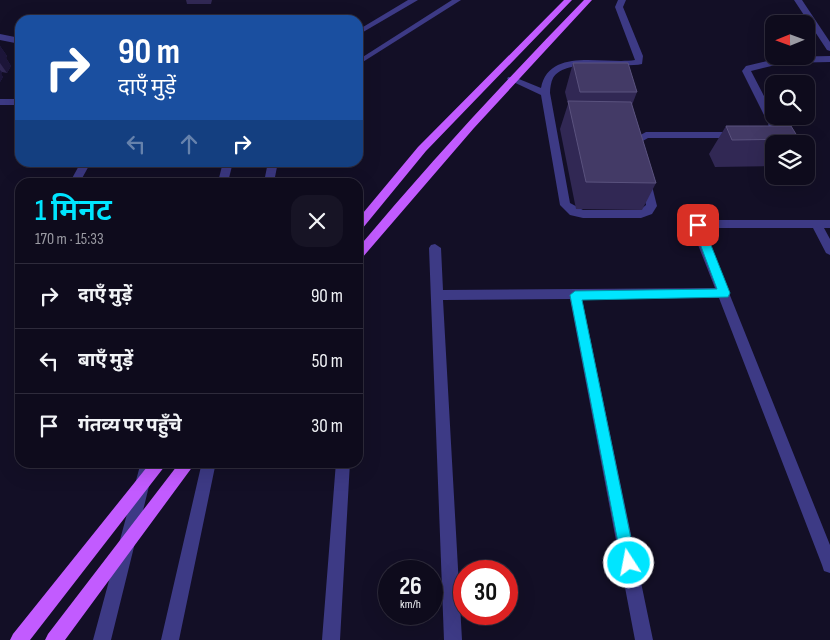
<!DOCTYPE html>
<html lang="hi">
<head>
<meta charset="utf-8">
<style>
	:root { --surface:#0e0b1c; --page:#171425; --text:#f1f3f6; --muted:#9b9ba3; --line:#2e2b3b; --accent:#00e5ff }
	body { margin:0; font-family:"Sofia Sans Condensed","Noto Sans Devanagari",sans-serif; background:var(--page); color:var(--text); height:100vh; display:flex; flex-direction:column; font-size:19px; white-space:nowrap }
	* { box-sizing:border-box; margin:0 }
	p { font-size:16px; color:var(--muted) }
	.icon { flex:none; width:28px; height:28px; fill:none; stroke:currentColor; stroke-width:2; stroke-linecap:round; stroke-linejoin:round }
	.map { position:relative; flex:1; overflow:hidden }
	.panel { position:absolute; left:15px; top:178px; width:348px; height:290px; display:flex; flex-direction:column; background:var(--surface); border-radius:15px; box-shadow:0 5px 20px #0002,0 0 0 1px var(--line) }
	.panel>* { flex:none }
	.banner { position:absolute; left:15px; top:15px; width:348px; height:152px; border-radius:15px; box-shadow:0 5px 20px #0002,0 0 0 1px var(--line); background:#1a4fa0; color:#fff; overflow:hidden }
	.needle { width:32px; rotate:269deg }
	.controls { position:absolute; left:765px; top:15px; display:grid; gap:10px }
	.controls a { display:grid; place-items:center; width:50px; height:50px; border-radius:10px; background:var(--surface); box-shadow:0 5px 20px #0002,0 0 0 1px var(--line); font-size:25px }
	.speed { position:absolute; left:378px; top:560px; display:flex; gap:10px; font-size:25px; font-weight:700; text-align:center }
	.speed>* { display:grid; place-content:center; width:65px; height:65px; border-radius:50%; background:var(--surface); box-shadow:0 5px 20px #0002,0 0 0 1px var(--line); line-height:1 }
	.speed small { font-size:12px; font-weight:400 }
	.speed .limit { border:8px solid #d22; background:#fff; color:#111 }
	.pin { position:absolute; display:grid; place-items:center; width:42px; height:42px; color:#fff; margin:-21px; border-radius:10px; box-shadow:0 2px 8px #0006 }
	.me { position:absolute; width:55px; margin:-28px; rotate:349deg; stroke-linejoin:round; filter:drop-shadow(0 0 4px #0008) }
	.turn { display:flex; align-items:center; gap:18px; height:105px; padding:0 20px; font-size:22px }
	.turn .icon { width:65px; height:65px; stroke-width:2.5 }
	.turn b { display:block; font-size:35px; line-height:42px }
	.lanes { display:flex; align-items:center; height:48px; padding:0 20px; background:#0003; justify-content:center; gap:25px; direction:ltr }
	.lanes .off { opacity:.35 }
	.round { display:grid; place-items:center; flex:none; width:52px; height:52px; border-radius:15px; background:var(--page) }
	.summary { display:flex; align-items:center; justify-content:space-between; height:85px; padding:0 20px }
	h1 { font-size:30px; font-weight:600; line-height:38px; color:var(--accent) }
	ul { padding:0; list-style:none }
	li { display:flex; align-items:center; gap:15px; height:65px; padding:0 20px; border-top:1px solid var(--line) }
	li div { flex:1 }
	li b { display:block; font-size:19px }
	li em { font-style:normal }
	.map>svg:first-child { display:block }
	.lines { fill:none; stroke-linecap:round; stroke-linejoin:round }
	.minor { fill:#3d3a85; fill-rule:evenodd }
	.major { fill:#c25bff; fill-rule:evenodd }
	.wall { fill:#312854 }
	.shaded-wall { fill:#1d163a }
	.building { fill:#433a66; stroke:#5a527e }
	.route { fill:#00e5ff; stroke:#0095a6 }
</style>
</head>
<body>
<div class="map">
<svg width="830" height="640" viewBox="0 0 830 640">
	<rect width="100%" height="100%" fill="#130f26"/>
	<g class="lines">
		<path class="minor" d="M408,0H418L358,35V30Z
			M452,0H461L358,65V60Z
			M618,0H626L623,7L643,56L642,64C620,69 565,57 553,78C551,82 550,88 550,93L570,203L583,210H640L646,205L640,178L645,174L650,178L657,206L652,214L641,218H583L570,215L560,205L541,95L507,79L508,77H514L541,88C549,46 605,65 635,60L615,7Z
			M794,0H802L830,42V51L827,50Z
			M0,34L20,38V44L0,40Z
			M830,56V62L784,63L751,71L778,123L779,130L766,137H760V133L769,128L768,123L742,71L746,66L784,57Z
			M0,99H20V105H0Z
			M646,132H735L740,135L735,138H648L641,142V151H633L631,140Z
			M81,162H91L80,182H70Z
			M223,162H233L228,182H218Z
			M268,162H278L274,182H264Z
			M701,220H830V228H824L830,239V255L826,253L813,228H703L830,545V573L824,571L822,565L719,298L582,299L653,640H635L570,299L443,300L462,640H444L429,248L431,245L435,244L441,248L443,290L715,288L691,227Z
			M141,462H155L111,640H93Z
			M202,462H216L179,640H161Z
			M336,462H350L340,640H322Z"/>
		<path class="major" d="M564,0H572L426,151L362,229L358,230V219L418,147Z
			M584,0H592L474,128L362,258L358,259V248C430,162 506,80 584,0Z
			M151,462H168L30,640H10L13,634Z
			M180,462H196L65,640H45L48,634Z"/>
	</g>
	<path class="wall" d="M186,0H212L211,4H187Z
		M0,46L7,56L6,58L11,66L7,73L2,72L1,74L3,77L0,82Z
		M573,63L637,92L632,105L656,183L642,210L576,209L560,129L568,104L565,92Z
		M726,126L799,139L795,144H774V166L715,167L709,154Z"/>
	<path class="shaded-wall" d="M0,46L7,56L6,58L11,66L7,73L0,63Z
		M0,70L2,72L1,74L3,77L0,82Z"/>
	<path class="building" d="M573,63H628L637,92H580Z
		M568,101L631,102L656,183L586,182Z
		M726,126H791L799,139L732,140Z"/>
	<path class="route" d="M698,221L703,225L730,293L728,297L582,300L636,563L634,569L629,571L624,569L622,563L570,295L575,291L717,289L693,225Z"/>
</svg>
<div class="controls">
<a><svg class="needle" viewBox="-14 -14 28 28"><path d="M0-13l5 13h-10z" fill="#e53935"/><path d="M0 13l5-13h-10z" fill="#9b9ba3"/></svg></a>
<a><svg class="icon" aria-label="search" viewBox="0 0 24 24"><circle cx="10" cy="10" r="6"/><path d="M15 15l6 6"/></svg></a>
<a><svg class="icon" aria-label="layers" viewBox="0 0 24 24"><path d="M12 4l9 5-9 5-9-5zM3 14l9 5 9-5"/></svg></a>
</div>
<div class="speed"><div>26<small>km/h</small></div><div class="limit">30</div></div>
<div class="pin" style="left:698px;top:225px;background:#d93025"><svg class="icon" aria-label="arrive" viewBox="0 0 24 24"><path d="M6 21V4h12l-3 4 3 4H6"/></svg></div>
<svg class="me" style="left:629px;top:563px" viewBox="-20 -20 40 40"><circle r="17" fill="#00e5ff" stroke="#fff" stroke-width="3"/><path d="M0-11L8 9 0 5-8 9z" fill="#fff"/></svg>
<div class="banner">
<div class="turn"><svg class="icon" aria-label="right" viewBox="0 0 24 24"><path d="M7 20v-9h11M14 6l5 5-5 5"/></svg><div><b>90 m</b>दाएँ मुड़ें</div></div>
<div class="lanes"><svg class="icon off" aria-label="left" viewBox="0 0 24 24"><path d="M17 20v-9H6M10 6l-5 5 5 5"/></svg><svg class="icon off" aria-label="ahead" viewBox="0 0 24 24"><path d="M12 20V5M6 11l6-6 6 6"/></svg><svg class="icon" aria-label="right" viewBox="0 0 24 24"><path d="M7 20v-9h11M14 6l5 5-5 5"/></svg></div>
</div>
<section class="panel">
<div class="summary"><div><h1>1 मिनट</h1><p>170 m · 15:33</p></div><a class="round"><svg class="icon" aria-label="close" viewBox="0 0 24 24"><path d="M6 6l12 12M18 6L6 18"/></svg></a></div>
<ul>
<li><svg class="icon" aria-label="right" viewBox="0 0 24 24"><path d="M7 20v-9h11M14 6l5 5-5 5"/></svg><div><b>दाएँ मुड़ें</b></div><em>90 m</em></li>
<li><svg class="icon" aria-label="left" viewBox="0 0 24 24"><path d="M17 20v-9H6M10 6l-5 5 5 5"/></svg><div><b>बाएँ मुड़ें</b></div><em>50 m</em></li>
<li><svg class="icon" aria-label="arrive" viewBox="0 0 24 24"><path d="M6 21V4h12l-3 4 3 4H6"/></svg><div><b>गंतव्य पर पहुँचे</b></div><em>30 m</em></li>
</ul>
</section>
</div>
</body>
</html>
